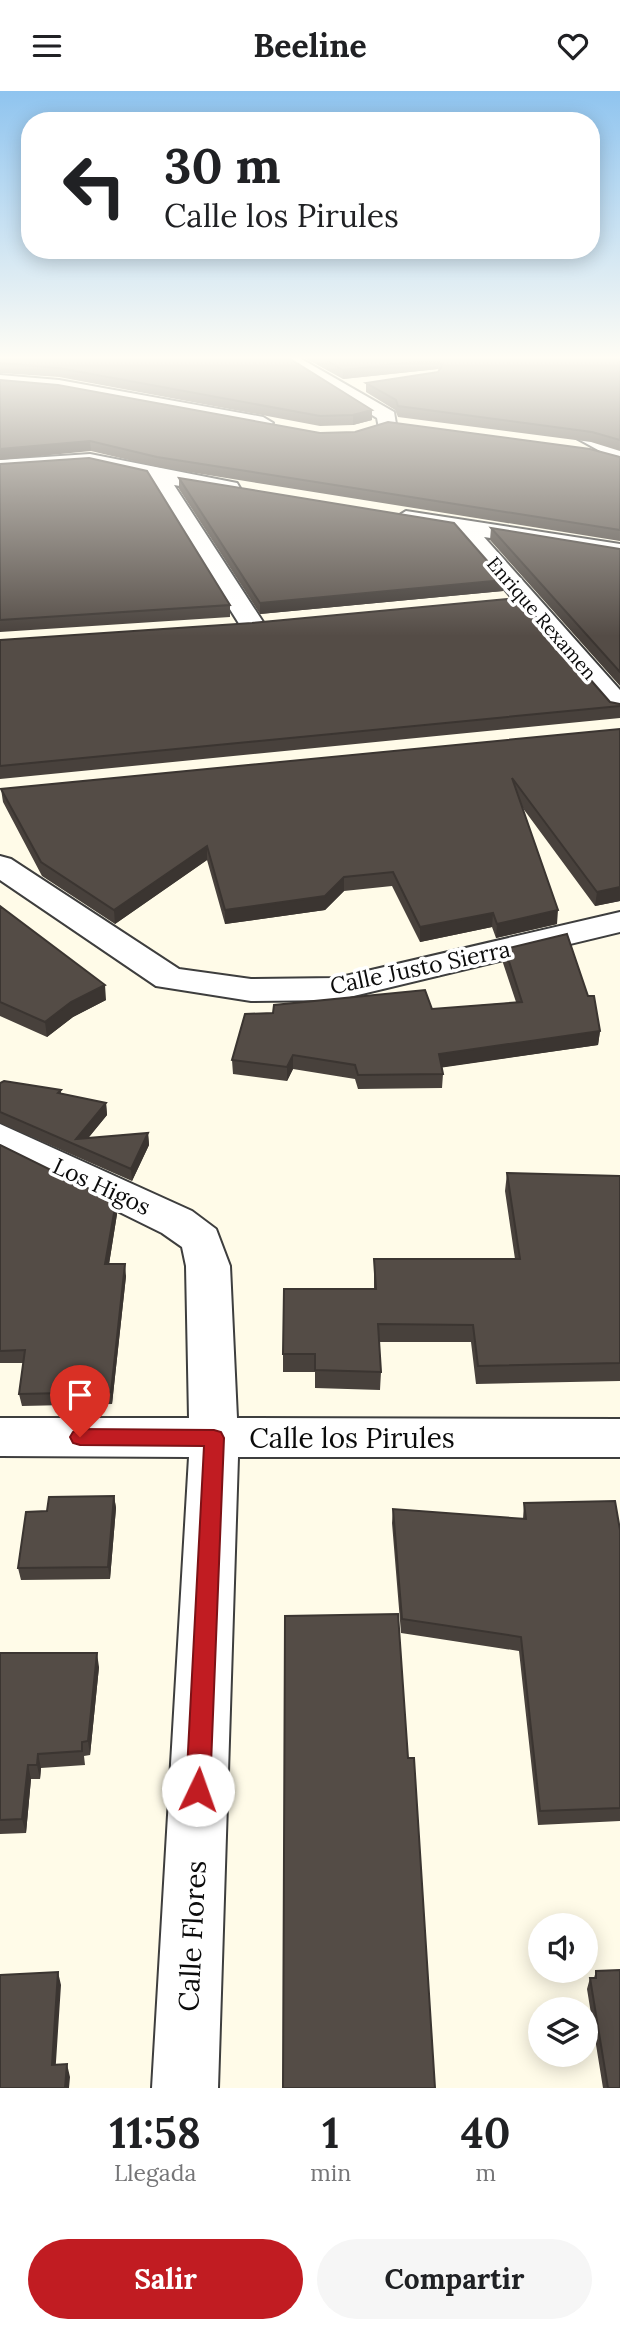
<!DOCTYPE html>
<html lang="es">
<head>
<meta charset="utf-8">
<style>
	:root { --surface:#fff; --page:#f6f6f6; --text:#202124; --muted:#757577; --accent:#c11c22 }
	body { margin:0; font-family:Lora,serif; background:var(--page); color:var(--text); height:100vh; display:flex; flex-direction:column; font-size:26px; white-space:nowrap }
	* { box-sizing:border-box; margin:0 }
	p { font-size:23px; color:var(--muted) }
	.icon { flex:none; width:38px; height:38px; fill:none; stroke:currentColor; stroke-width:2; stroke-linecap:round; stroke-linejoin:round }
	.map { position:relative; height:1997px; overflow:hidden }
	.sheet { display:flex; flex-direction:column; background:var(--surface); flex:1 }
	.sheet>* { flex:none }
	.banner { position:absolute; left:21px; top:21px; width:579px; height:147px; border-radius:28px; box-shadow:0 4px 18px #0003; background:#fff; color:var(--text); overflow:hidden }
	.fabs { position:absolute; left:528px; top:1822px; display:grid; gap:14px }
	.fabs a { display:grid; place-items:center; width:70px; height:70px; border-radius:50%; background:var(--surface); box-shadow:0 4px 18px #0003; font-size:35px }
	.pin { position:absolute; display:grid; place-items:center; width:60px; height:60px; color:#fff; margin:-72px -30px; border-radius:50% 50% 50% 0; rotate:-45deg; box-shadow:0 0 7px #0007 }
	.pin .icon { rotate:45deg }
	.me { position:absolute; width:77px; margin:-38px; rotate:3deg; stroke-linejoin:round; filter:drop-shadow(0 0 5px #0008) }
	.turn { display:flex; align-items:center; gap:24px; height:147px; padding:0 28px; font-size:32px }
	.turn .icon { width:91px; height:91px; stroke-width:2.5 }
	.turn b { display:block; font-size:49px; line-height:60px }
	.eta { display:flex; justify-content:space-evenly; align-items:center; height:119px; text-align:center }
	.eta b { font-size:42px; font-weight:700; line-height:49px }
	.action { display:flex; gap:14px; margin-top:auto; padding:14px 28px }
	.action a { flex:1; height:80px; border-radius:42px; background:var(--accent); color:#fff; font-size:28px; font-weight:700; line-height:80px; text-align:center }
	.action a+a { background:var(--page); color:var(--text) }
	header { display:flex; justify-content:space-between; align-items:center; height:91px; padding:0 28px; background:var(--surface); font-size:32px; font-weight:700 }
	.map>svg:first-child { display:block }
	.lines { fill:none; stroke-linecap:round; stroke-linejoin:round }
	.minor-casing { stroke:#3e3e3e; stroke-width:4 }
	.minor { fill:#fff; fill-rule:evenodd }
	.wall { fill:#48413c }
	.shaded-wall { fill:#3b3531 }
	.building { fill:#544c46; stroke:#3b3531; stroke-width:2 }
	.route { fill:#c11c22; stroke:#7d1216; stroke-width:2 }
	.labels { text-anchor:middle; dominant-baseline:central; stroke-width:7; stroke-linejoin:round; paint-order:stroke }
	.far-street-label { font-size:19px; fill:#0b0b0b; stroke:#fff }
	.street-label { font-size:23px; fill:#0b0b0b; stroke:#fff }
	.near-street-label { font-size:28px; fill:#0b0b0b; stroke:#fff }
</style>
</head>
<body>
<header><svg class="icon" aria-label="menu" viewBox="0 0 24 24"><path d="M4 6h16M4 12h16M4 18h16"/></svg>Beeline<svg class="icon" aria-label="heart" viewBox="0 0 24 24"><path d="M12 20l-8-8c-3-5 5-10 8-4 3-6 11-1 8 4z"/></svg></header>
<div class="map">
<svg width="620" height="1997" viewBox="0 0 620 1997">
	<rect width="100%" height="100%" fill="#fffbe8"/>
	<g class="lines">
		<g class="minor-casing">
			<path id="minor" d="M277,266H298L394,321L396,333L386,339L379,337L377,327Z
				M0,284L59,289L263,326L273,332L263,338L59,301L0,296Z
				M567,328L620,356V371L560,338L557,334Z
				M90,363L237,392L240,397L237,402L229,403L174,394L265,534L261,539H243L149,389L90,375L0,381V369Z
				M406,420L620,453V467L484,446L620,599V624L610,622L456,441L398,432L395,427Z
				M0,765L11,768L179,878L251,888L337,887L620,821V841L337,909L251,910L156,895L0,789Z
				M0,1033L192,1120L216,1138L230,1175L237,1327L620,1328V1366H238L218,1997H152L189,1366L0,1365V1327H189L186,1175L182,1156L162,1142L0,1062Z"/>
		</g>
		<use href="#minor" class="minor"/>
	</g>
	<path class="wall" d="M0,266H287L372,329L353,334L320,335L59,286L0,282Z
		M303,266H620V360L591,351L398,326L395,319L366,301V292L438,281L439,279L438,278L343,288Z
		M0,289L320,342L620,366V450L158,376L91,360Z
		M0,373L230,514V526L0,541Z
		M179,387L504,489L503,500L260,523L179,398Z
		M491,437L620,458V595L490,449Z
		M0,549L610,611L620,613V627L0,688Z
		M620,638V810L595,815L522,716L557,833L496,847L492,836L420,851L392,795L344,800L325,819L225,833L207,769L115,833L42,785L3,711L1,698Z
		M0,815L106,909L73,926L47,946L0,925Z
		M505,858L600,940L598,954L442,976L443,983L442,997L358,998L355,988L293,978L287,990L233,983L232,969L432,918L516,911L503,872Z
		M0,992L61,999V1003L106,1012L107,1024L88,1047L148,1042L149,1054L132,1090L0,1032Z
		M0,1054L116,1111L117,1123L109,1173L126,1185L112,1313L22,1315L19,1303L23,1272H0Z
		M507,1082L620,1085V1290L476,1293L471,1251H379L381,1281L380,1299L315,1297V1281H283V1263L374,1198V1168H515L505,1100Z
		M114,1405L116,1417L110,1488L21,1489L18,1477L47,1420Z
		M524,1412L620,1439V1730L538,1734L519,1560L401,1542L392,1432L393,1418L523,1428Z
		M0,1562L99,1576L90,1664L84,1665L85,1674L41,1677L40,1688H31L26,1742L0,1743Z
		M596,1880L620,1997H603L587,1898L590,1887H594Z"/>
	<path class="shaded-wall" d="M439,268L438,278L343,288V279Z
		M372,319V329L353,334V324Z
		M90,350L91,360L0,369V358Z
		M504,489L503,500L260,523V512Z
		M207,755V769L115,833L114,819Z
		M344,786V800L325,819L225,833V819Z
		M620,796V810L595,815L597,801Z
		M558,819L557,833L496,847L497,833Z
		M493,822L492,836L420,851V836Z
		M105,894L106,909L73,926L47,946L45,931L71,911Z
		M600,940L598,954L439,977V963Z
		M293,964V978L287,990V976Z
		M106,1012L107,1024L81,1056L76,1048Z
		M148,1042L149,1054L132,1090L131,1078Z
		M116,1111L117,1123L107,1186L105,1173Z
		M125,1173L126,1185L112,1313L111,1301Z
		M114,1405L116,1417L110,1488L108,1476Z
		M97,1562L99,1576L90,1664L88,1650Z
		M38,1663L41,1677L40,1688L37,1674Z
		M28,1674L31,1688L26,1742L22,1728Z
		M58,1881L61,1894L55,1986L52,1974Z
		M67,1973L70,1986L69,1997H65Z"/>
	<path class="building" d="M0,266H287L372,319L353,324L320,325L59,277L0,272Z
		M320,266H620V349L592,341L398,315L396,309L366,292L438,281L442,275L439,268L343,279Z
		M0,289L58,294L320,342L355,341L388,331L590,358L620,366V439L157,366L90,350L0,358Z
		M89,367L147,380L230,514L0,529V373Z
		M179,387L454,432L504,489L260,512Z
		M491,437L620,458V581Z
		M519,507L610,611L620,613V615L0,675V549L252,532Z
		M620,638V796L597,801L512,687L558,819L497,833L493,822L420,836L393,781L344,786L325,805L225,819L207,755L114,819L41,771L1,698Z
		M0,815L105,894L71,911L45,931L0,911Z
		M567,843L588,905H594L600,940L439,963L443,983L358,984L355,974L293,964L287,976L232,969L245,923L273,922L274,914L425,899L432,918L522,911L505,858Z
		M4,990L61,999L58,1002L106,1012L76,1048L148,1042L131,1078L0,1021V992Z
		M0,1054L116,1111L105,1173H125L111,1301L19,1303L25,1259L0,1260Z
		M507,1082L620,1085V1272L478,1275L473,1234L378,1233L381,1281L315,1279V1263H283L284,1198H376L374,1168H520Z
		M114,1405L108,1476L18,1477L26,1421L47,1420L49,1406Z
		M615,1410L620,1439V1717L540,1720L521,1546L402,1528L393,1418L526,1428L524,1412Z
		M398,1523L408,1667H414L435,1997H283L285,1525Z
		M0,1562H97L88,1650L82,1651V1660L38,1663L37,1674H28L22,1728L0,1729Z
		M620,1879V1997H608L590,1887H596V1880Z
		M58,1881L52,1974L67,1973L65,1997H0V1884Z"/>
	<linearGradient id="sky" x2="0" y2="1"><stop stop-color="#8fc4ef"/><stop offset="0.49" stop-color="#fffdf5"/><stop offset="1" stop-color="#fffdf5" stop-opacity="0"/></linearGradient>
	<rect width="620" height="545" fill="url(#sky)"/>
	<path class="route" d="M80,1338L214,1339L221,1341L224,1347L210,1699L207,1707L198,1711L190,1707L186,1699L204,1355L80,1354L73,1352L70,1346L73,1341Z"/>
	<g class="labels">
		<g class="far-street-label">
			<text transform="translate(542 527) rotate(49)">Enrique Rexamen</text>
		</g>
		<g class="street-label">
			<text transform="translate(420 876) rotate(-12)">Calle Justo Sierra</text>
			<text transform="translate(102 1095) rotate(25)">Los Higos</text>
		</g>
		<g class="near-street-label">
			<text x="352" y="1347">Calle los Pirules</text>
			<text transform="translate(192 1845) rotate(-87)">Calle Flores</text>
		</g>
	</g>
</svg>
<div class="fabs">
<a><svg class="icon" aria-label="sound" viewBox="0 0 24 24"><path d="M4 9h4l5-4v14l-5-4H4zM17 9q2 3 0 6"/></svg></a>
<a><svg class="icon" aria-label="layers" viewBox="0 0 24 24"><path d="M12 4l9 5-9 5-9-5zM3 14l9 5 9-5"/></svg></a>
</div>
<div class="pin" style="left:80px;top:1346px;background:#d93025"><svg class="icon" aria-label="arrive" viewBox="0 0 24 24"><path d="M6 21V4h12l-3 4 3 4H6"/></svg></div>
<svg class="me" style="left:198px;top:1699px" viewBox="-20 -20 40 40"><circle r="19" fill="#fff"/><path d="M0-13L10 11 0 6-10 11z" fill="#c11c22"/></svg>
<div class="banner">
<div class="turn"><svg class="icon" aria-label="left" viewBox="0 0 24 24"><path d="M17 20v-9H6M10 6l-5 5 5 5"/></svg><div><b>30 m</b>Calle los Pirules</div></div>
</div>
</div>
<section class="sheet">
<div class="eta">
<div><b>11:58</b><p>Llegada</p></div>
<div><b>1</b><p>min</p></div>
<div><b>40</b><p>m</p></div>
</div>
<div class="action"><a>Salir</a><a>Compartir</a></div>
</section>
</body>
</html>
